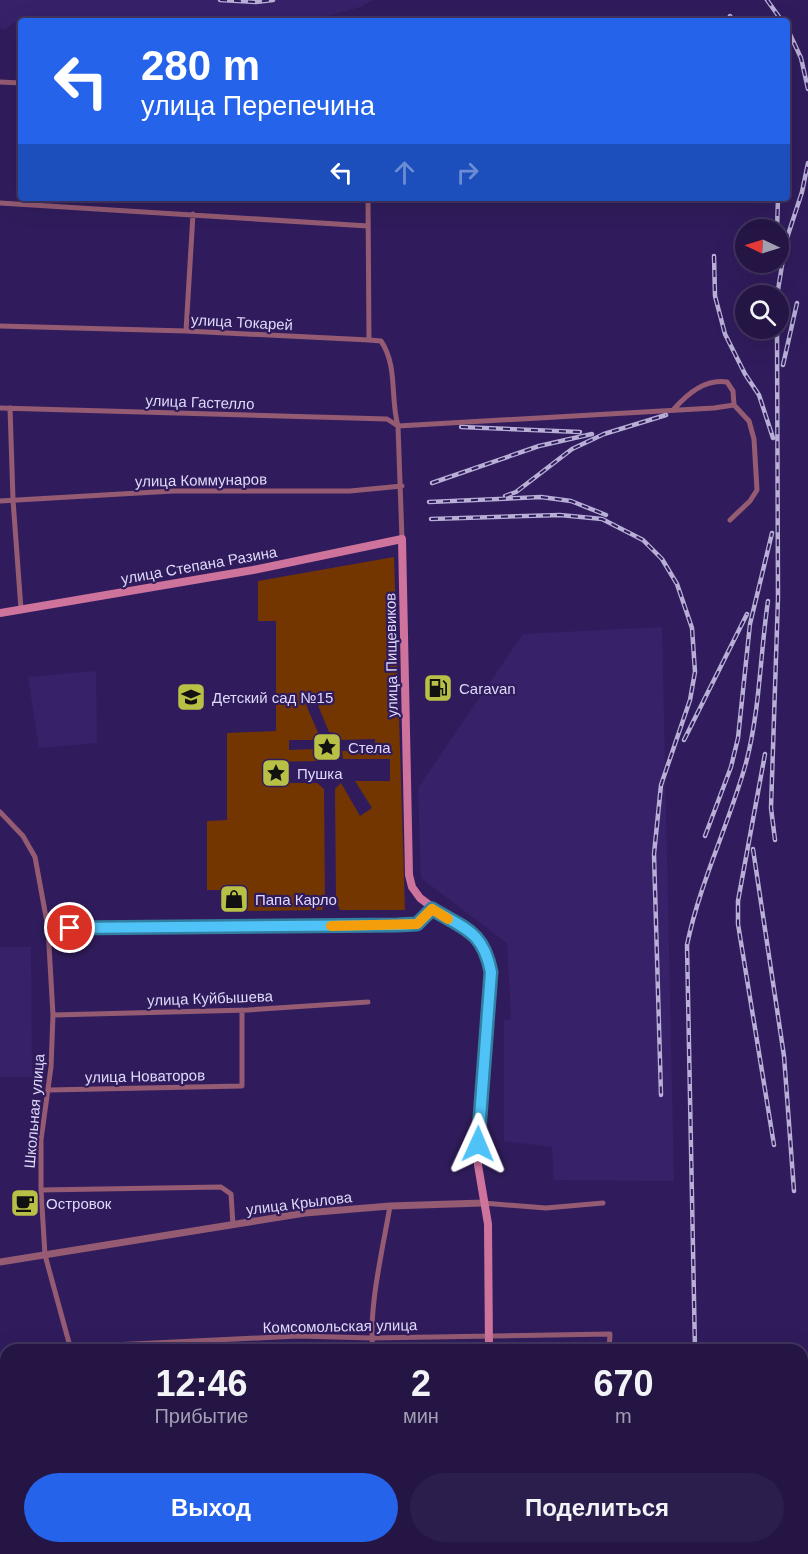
<!DOCTYPE html>
<html lang="ru">
<head>
<meta charset="utf-8">
<style>
	:root { --surface:#241545; --page:#2c1e4c; --text:#f1f3f6; --muted:#a39fb3; --line:#41345e; --accent:#2563eb }
	body { margin:0; font-family:Helvetica,sans-serif; background:var(--page); color:var(--text); height:100vh; display:flex; flex-direction:column; font-size:22px; white-space:nowrap }
	* { box-sizing:border-box; margin:0 }
	p { font-size:20px; color:var(--muted) }
	.icon { flex:none; width:33px; height:33px; fill:none; stroke:currentColor; stroke-width:2; stroke-linecap:round; stroke-linejoin:round }
	.map { position:relative; flex:1; overflow:hidden }
	.drawer { position:absolute; left:0px; top:1344px; width:808px; height:210px; display:flex; flex-direction:column; background:var(--surface); border-radius:18px 18px 0 0; box-shadow:0 6px 24px #0002,0 0 0 2px var(--line) }
	.drawer>* { flex:none }
	.guide { position:absolute; left:18px; top:18px; width:772px; height:183px; border-radius:6px; box-shadow:0 6px 24px #0002,0 0 0 2px var(--line); background:#2563eb; color:#fff; overflow:hidden }
	.needle { width:39px; rotate:274deg }
	.controls { position:absolute; left:735px; top:219px; display:grid; gap:12px }
	.controls a { display:grid; place-items:center; width:54px; height:54px; border-radius:50%; background:var(--surface); box-shadow:0 6px 24px #0002,0 0 0 2px var(--line); font-size:30px }
	.pin { position:absolute; display:grid; place-items:center; width:51px; height:51px; color:#fff; margin:-26px; border:3px solid #fff; border-radius:50%; box-shadow:0 2px 6px #0007 }
	.me { position:absolute; width:66px; margin:-33px; rotate:1deg; stroke-linejoin:round; filter:drop-shadow(0 0 4px #0008) }
	.turn { display:flex; align-items:center; gap:21px; height:126px; padding:0 24px; font-size:27px }
	.turn .icon { width:78px; height:78px; stroke-width:2.5 }
	.turn b { display:block; font-size:42px; line-height:51px }
	.lanes { display:flex; align-items:center; height:57px; padding:0 24px; background:#0003; justify-content:center; gap:30px; direction:ltr }
	.lanes .off { opacity:.35 }
	.eta { display:flex; justify-content:space-evenly; align-items:center; height:102px; text-align:center }
	.eta b { font-size:36px; font-weight:700; line-height:42px }
	.primary-button { display:flex; gap:12px; margin-top:auto; padding:12px 24px }
	.primary-button a { flex:1; height:69px; border-radius:36px; background:var(--accent); color:#fff; font-size:24px; font-weight:700; line-height:69px; text-align:center }
	.primary-button a+a { background:var(--page); color:var(--text) }
	.map>svg:first-child { display:block }
	.built { fill:#372169 }
	.green { fill:#733600 }
	.lines { fill:none; stroke-linecap:round; stroke-linejoin:round }
	.minor { stroke:#945b73; stroke-width:5 }
	.tertiary { stroke:#945b73; stroke-width:7 }
	.secondary { stroke:#ce739c; stroke-width:8 }
	.rail-casing { stroke:#b8afd6; stroke-width:4.5 }
	.rail { stroke:#301c5c; stroke-width:2; stroke-dasharray:7; stroke-linecap:butt }
	.route-casing { stroke:#337fa1; stroke-width:15 }
	.route { stroke:#4fc3f7; stroke-width:10 }
	.slow { stroke:#f59e0b; stroke-width:10 }
	.labels { text-anchor:middle; dominant-baseline:central; stroke-width:4.5; stroke-linejoin:round; paint-order:stroke }
	.street-label { font-size:15px; fill:#dfdafa; stroke:#301c5c }
	.poi-label { font-size:15px; fill:#dfdafa; stroke:#301c5c; text-anchor:start }
</style>
</head>
<body>
<div class="map">
<svg width="808" height="1554" viewBox="0 0 808 1554">
	<rect width="100%" height="100%" fill="#301c5c"/>
	<path class="built" d="M0,0H372L361,7L310,21H21V24L13,23L5,30L0,29Z
		M662,627L674,1181L554,1180L552,1147L504,1141V1020L511,1019L507,943L421,878L418,788L523,634Z
		M96,671L97,743L39,748L28,677Z
		M0,947H31L32,1077H0Z
		M172,1548H288L287,1554H279Z"/>
	<path class="green" d="M394,557L405,910H340L336,901L335,789L341,783L360,816L372,808L355,781H390V759H343L342,751H375V739L342,740L335,733L329,732L315,698L305,702L319,735L316,740H289V750L316,749L317,761L271,762V783H317L324,789L325,901L322,910L246,911V890H207V821L227,820V733L276,731V621H258V581Z"/>
	<g class="lines">
		<path class="minor" d="M0,82L21,83
			M0,203L368,226
			M0,326L186,331L369,340L368,198
			M186,331L193,214
			M369,340L381,341C398,366 390,398 398,426L402,539
			M0,408L387,419L398,426
			M10,408L13,500L21,609
			M674,409C687,394 705,378 727,382L733,391L734,405
			M398,426L714,408L734,405L749,421L754,439L757,490L750,501L730,520
			M0,501L173,491H350L402,486
			M0,812L23,836L35,857L48,928L53,1015L51,1067L41,1140V1190L45,1255L71,1350
			M48,928L397,925L417,924L432,909
			M53,1015L248,1010L368,1002
			M49,1090L242,1086V1010
			M41,1190L221,1187L231,1194L233,1225
			M483,1203L546,1208L603,1203
			M71,1347L298,1336L371,1338L610,1334L609,1350
			M373,1350C368,1309 383,1248 390,1206
			M0,1550L60,1554"/>
		<path class="tertiary" d="M0,1262L305,1213L390,1206L483,1203"/>
		<path class="secondary" d="M0,613L253,570L402,539L409,875L412,887L420,898L484,946L491,972L478,1123V1165L488,1224L489,1350
			M492,1554L493,1548"/>
		<g class="rail-casing">
			<path id="rail" d="M220,0L256,2L273,0
				M767,0L782,21
				M730,16L733,21
				M788,30L801,58L808,89
				M777,230L778,198
				M714,256L715,296L725,334L745,374L759,395L773,438
				M777,296L786,241L802,192L808,163
				M783,365L797,303
				M461,427L580,432
				M432,483L539,446L592,434
				M505,496L516,492L572,449L604,434L666,415
				M429,502L541,497L571,501L606,515
				M431,519L560,515L602,519L643,540L662,559L677,584L692,628L695,672L690,700L661,785L654,854L661,1095
				M684,740L747,614
				M765,754L738,901V924L774,1145
				M705,836L731,767L738,738L750,624L772,533
				M775,840L771,808L778,598L777,328
				M753,849L784,1056L794,1191
				M695,1350L687,945C700,882 729,824 746,763C760,710 760,655 768,601
				M728,1548L730,1554
				M755,1548L758,1554
				M792,1548V1554
				M587,1554L593,1548
				M613,1554L620,1548"/>
		</g>
		<use href="#rail" class="rail"/>
	</g>
	<g class="lines">
		<g class="route-casing">
			<path id="route" d="M70,928L397,925L417,924L432,909C465,929 483,931 491,972L478,1144"/>
		</g>
		<use href="#route" class="route"/>
		<path class="slow" d="M331,926L417,924L432,909L448,919"/>
	</g>
	<defs>
		<g id="fuel-square" transform="scale(1.5)"><rect x="-9" y="-9" width="18" height="18" rx="4" fill="#b9c046" stroke="#301c5c"/><path d="M-5.5-6h7V0h2V4h1.3V-2.5L3-4.5l.8-.8L6-3V5H2.5V1h-1V6h-7ZM-4.2-4.7v3.2H.2V-4.7Z" fill="#111"/></g>
		<g id="school-square" transform="scale(1.5)"><rect x="-9" y="-9" width="18" height="18" rx="4" fill="#b9c046" stroke="#301c5c"/><path d="M0-5L7-2L0 1L-7-2ZM-4 1L0 2.5L4 1V4Q0 6-4 4Z" fill="#111"/></g>
		<g id="sight-square" transform="scale(1.5)"><rect x="-9" y="-9" width="18" height="18" rx="4" fill="#b9c046" stroke="#301c5c"/><path d="M0-6L1.8-2.2L6-1.7L2.9 1.2L3.7 5.4L0 3.3L-3.7 5.4L-2.9 1.2L-6-1.7L-1.8-2.2Z" fill="#111"/></g>
		<g id="shop-square" transform="scale(1.5)"><rect x="-9" y="-9" width="18" height="18" rx="4" fill="#b9c046" stroke="#301c5c"/><path d="M-5-2.5h2.3a2.7 3.5 0 0 1 5.4 0H5L5.5 6h-11ZM-1.5-2.5h3a1.5 2.3 0 0 0-3 0Z" fill="#111"/></g>
		<g id="cafe-square" transform="scale(1.5)"><rect x="-9" y="-9" width="18" height="18" rx="4" fill="#b9c046" stroke="#301c5c"/><path d="M-5.5-4.5H6V0H3Q3 3.5 0 3.5H-2.5Q-5.5 3.5-5.5 0ZM3-3.2v2h1.7v-2ZM-6 4.5H4V6H-6Z" fill="#111"/></g>
	</defs>
	<g fill-rule="evenodd">
		<use href="#fuel-square" x="438" y="688"/>
		<use href="#school-square" x="191" y="697"/>
		<use href="#sight-square" x="327" y="747"/>
		<use href="#sight-square" x="276" y="773"/>
		<use href="#shop-square" x="234" y="899"/>
		<use href="#cafe-square" x="25" y="1203"/>
	</g>
	<g class="labels">
		<g class="street-label">
			<text transform="translate(242 322) rotate(3)">улица Токарей</text>
			<text transform="translate(200 402) rotate(2)">улица Гастелло</text>
			<text transform="translate(201 480) rotate(-1)">улица Коммунаров</text>
			<text transform="translate(199 565) rotate(-10)">улица Степана Разина</text>
			<text transform="translate(391 655) rotate(-91)">улица Пищевиков</text>
			<text transform="translate(210 998) rotate(-2)">улица Куйбышева</text>
			<text transform="translate(145 1076) rotate(-1)">улица Новаторов</text>
			<text transform="translate(34 1111) rotate(-85)">Школьная улица</text>
			<text transform="translate(299 1203) rotate(-7)">улица Крылова</text>
			<text transform="translate(340 1326) rotate(-1)">Комсомольская улица</text>
		</g>
		<g class="poi-label">
			<text x="459" y="688">Caravan</text>
			<text x="212" y="697">Детский сад №15</text>
			<text x="348" y="747">Стела</text>
			<text x="297" y="773">Пушка</text>
			<text x="255" y="899">Папа Карло</text>
			<text x="46" y="1203">Островок</text>
		</g>
	</g>
</svg>
<div class="controls">
<a><svg class="needle" viewBox="-14 -14 28 28"><path d="M0-13l5 13h-10z" fill="#e53935"/><path d="M0 13l5-13h-10z" fill="#a39fb3"/></svg></a>
<a><svg class="icon" aria-label="search" viewBox="0 0 24 24"><circle cx="10" cy="10" r="6"/><path d="M15 15l6 6"/></svg></a>
</div>
<div class="pin" style="left:70px;top:928px;background:#d93025"><svg class="icon" aria-label="arrive" viewBox="0 0 24 24"><path d="M6 21V4h12l-3 4 3 4H6"/></svg></div>
<svg class="me" style="left:478px;top:1144px" viewBox="-20 -20 40 40"><path d="M0-17L14 15 0 8-14 15z" fill="#4fc3f7" stroke="#fff" stroke-width="4"/></svg>
<div class="guide">
<div class="turn"><svg class="icon" aria-label="left" viewBox="0 0 24 24"><path d="M17 20v-9H6M10 6l-5 5 5 5"/></svg><div><b>280 m</b>улица Перепечина</div></div>
<div class="lanes"><svg class="icon" aria-label="left" viewBox="0 0 24 24"><path d="M17 20v-9H6M10 6l-5 5 5 5"/></svg><svg class="icon off" aria-label="ahead" viewBox="0 0 24 24"><path d="M12 20V5M6 11l6-6 6 6"/></svg><svg class="icon off" aria-label="right" viewBox="0 0 24 24"><path d="M7 20v-9h11M14 6l5 5-5 5"/></svg></div>
</div>
<section class="drawer">
<div class="eta">
<div><b>12:46</b><p>Прибытие</p></div>
<div><b>2</b><p>мин</p></div>
<div><b>670</b><p>m</p></div>
</div>
<div class="primary-button"><a>Выход</a><a>Поделиться</a></div>
</section>
</div>
</body>
</html>
